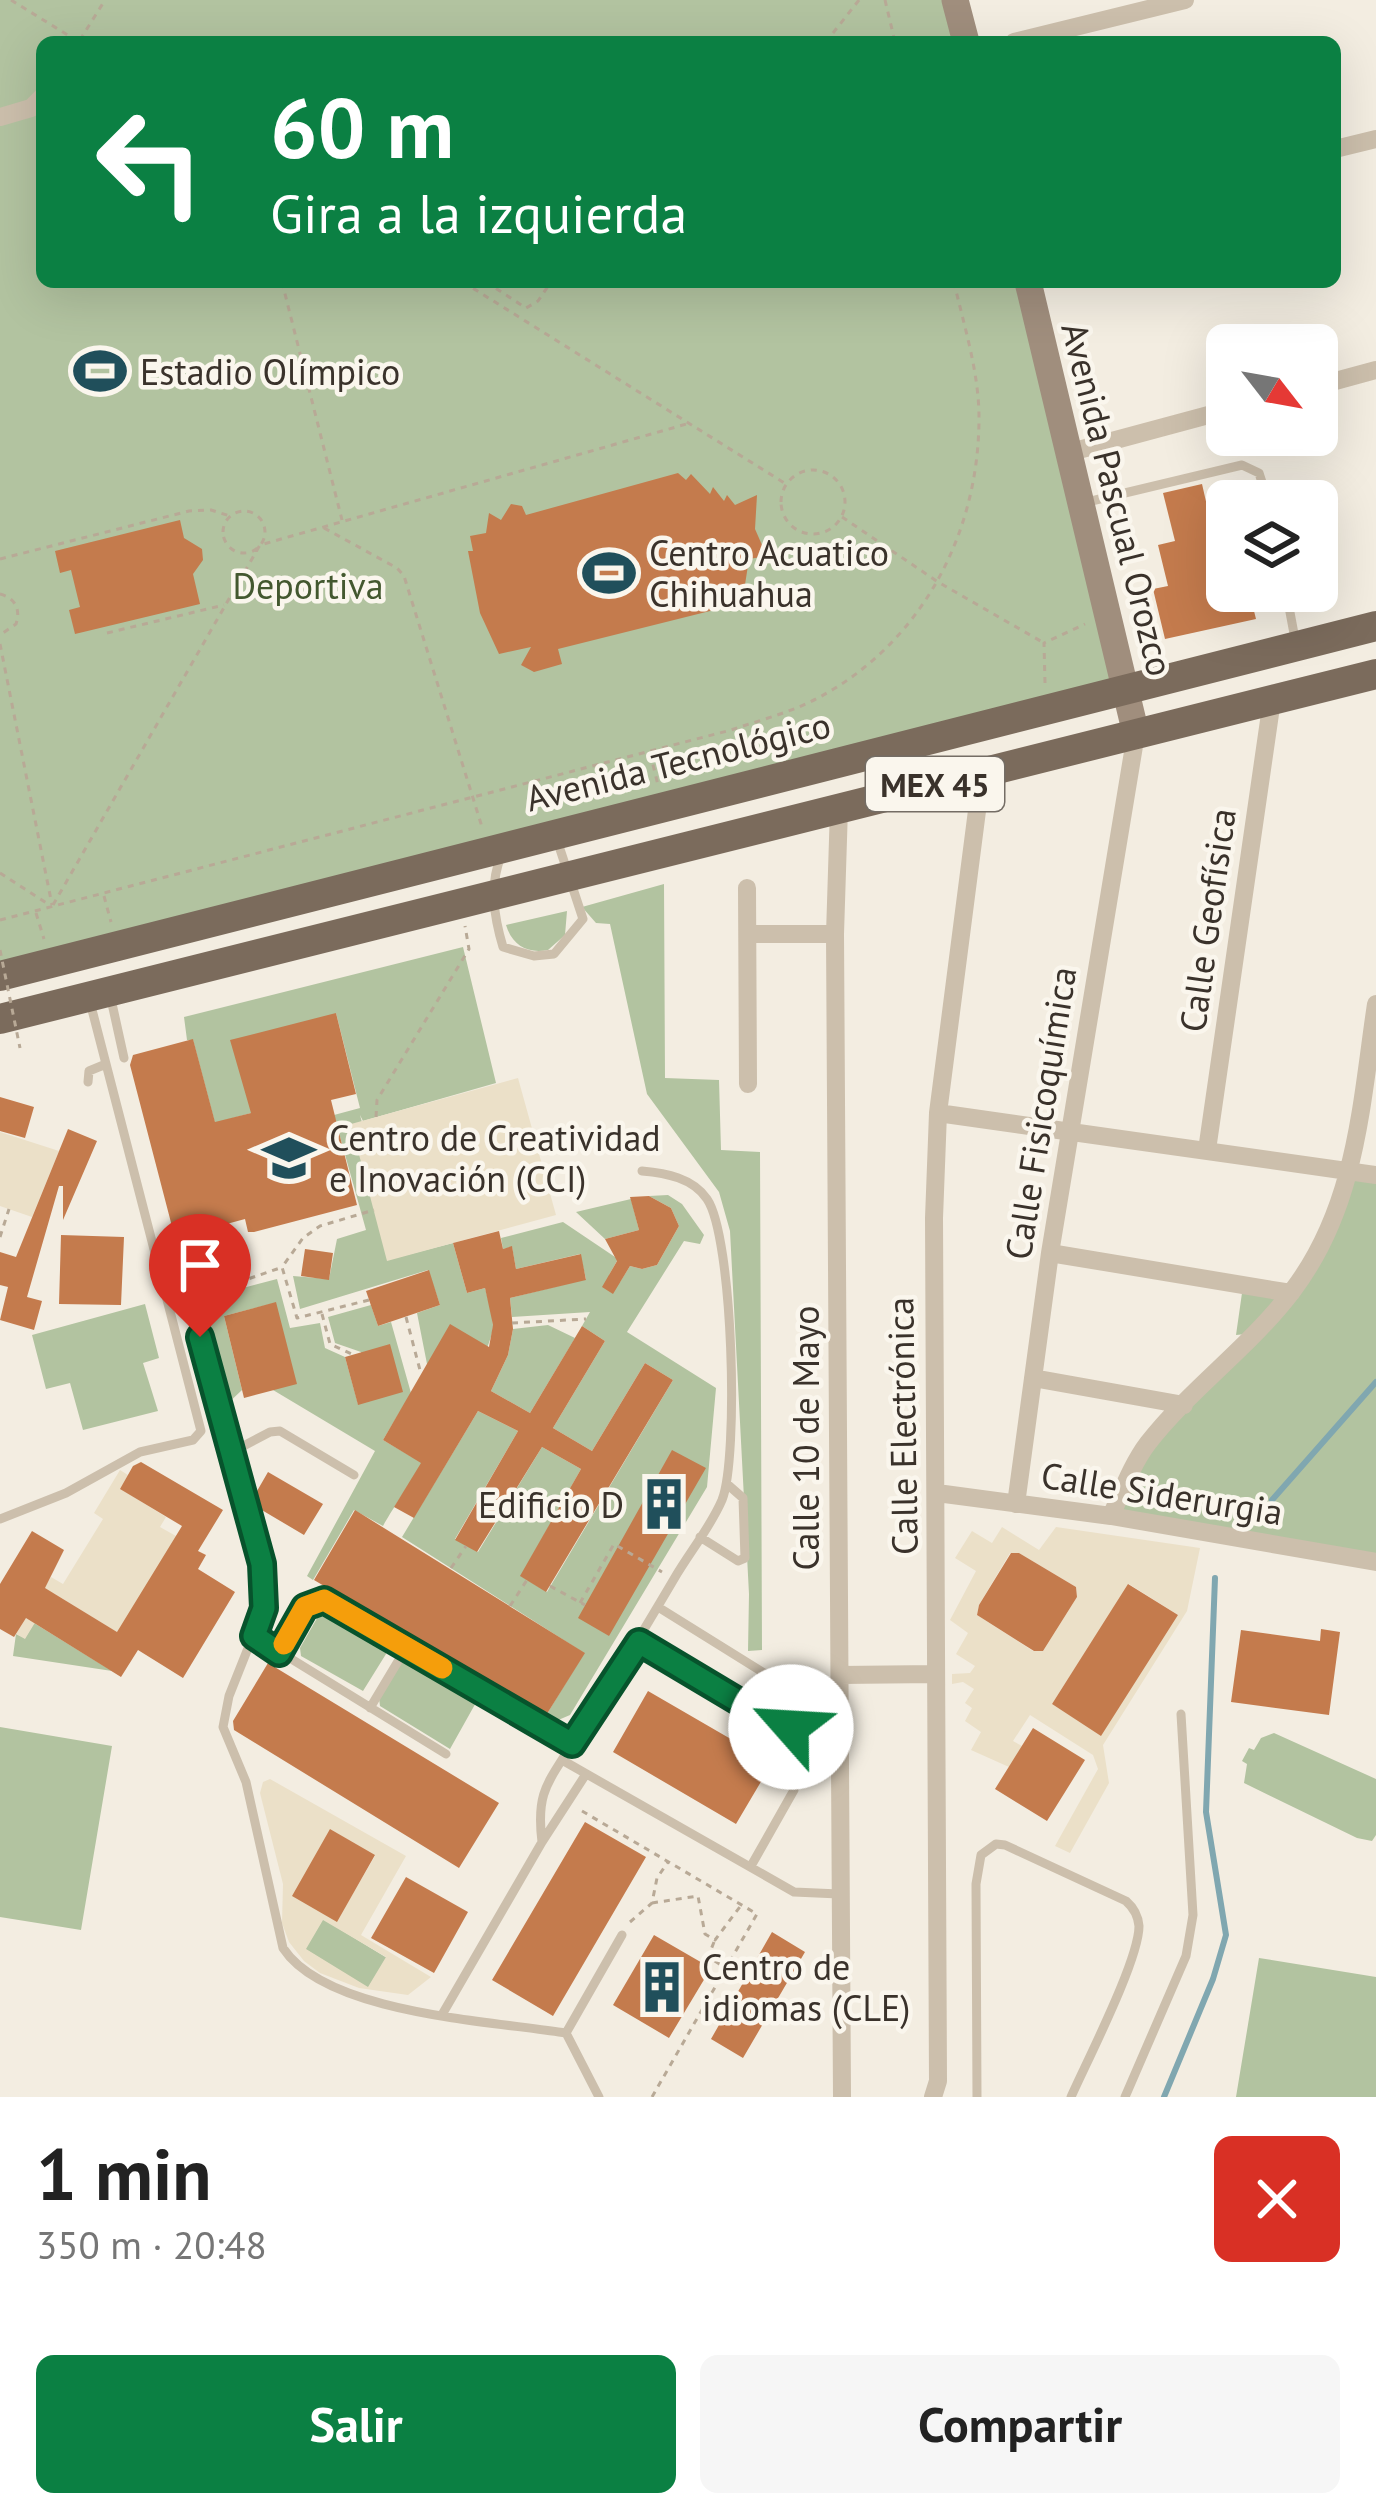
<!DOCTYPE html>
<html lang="es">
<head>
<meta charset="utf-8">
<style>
	:root { --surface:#fff; --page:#f6f6f6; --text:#222; --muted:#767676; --accent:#0b8043 }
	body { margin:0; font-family:"PT Sans",sans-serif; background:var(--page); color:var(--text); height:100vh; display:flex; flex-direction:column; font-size:45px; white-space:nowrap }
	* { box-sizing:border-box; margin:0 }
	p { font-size:39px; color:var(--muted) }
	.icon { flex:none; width:66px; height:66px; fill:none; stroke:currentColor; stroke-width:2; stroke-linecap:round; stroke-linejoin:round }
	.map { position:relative; height:2097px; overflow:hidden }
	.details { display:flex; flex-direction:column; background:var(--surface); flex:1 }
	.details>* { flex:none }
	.top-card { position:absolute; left:36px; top:36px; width:1305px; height:252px; border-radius:18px; box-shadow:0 12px 48px #0002; background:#0b8043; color:#fff; overflow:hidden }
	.needle { width:78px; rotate:121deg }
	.tools { position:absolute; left:1206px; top:324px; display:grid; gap:24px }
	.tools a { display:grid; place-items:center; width:132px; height:132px; border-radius:18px; background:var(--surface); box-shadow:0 12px 48px #0002; font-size:60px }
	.pin { position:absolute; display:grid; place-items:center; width:102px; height:102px; color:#fff; margin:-123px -51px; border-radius:50% 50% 50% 0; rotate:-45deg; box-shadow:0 0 12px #0007 }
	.pin .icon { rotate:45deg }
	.me { position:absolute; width:132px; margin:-66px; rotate:296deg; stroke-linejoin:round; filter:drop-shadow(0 0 9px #0008) }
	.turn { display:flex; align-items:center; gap:42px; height:252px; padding:0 36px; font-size:54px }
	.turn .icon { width:156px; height:156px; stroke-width:2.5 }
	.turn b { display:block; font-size:84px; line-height:102px }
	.round { display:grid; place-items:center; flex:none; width:126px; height:126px; border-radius:18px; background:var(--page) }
	.head { display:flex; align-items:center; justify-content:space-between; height:204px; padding:0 36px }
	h1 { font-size:72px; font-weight:600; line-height:90px }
	.button { display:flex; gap:24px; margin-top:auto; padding:24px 36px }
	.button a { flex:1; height:138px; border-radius:18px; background:var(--accent); color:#fff; font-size:48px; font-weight:600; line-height:138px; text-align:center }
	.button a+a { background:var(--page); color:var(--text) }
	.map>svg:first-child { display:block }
	.green { fill:#b2c3a0 }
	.plaza { fill:#ebe0c8; fill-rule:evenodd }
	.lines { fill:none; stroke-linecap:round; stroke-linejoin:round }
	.stream { stroke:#80a7b0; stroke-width:6 }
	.building { fill:#c47b4d }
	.path { stroke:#b8a996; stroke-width:3; stroke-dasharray:6 6; stroke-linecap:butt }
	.lane { stroke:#ccbfac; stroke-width:9 }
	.street { stroke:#ccbfac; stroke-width:18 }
	.secondary { stroke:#a08e7d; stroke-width:27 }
	.primary { stroke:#7b6b5c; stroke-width:30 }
	.path-bridge { stroke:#b8a996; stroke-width:3; stroke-dasharray:6 6; stroke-linecap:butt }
	.route-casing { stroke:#07532c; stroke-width:30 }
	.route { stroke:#0b8043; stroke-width:21 }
	.slow { stroke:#f59e0b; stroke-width:21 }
	.labels { text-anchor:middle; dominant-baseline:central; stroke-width:9; stroke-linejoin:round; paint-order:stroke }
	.shield { fill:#faf6ed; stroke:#746d65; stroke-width:3 }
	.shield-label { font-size:33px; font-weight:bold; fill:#3a322b }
	.poi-label { font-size:36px; fill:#3a322b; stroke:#faf6ed; text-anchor:start }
	.street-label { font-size:36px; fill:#3a322b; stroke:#faf6ed }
	.park-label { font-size:36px; fill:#43582f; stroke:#faf6ed }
</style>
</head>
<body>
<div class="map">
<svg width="1376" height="2097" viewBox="0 0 1376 2097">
	<rect width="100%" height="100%" fill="#f3ede1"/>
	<path class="green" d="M0,0H955L966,42H42V282H1028L1126,688L0,975Z
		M664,884L665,1078L719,1080L721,1150L760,1152L762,1650L748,1651L749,1594L730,1231L719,1192L647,1094L610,924L596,923L582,907Z
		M567,911L565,935L548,950C527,954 512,945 506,925Z
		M463,947L496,1083L363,1121L360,1115L389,1223L387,1260L453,1243L467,1293L485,1288C488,1300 493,1314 493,1326C492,1361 405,1488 383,1526L354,1510L313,1580L307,1576L375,1451L273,1390L275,1303L224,1316L242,1390L225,1406L194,1301L277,1279L290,1328L320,1323L325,1348L345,1357L358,1404L361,1352L335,1343L328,1317L371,1305L378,1326L391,1322L411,1393L383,1440L412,1457L427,1364L417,1313L440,1305L428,1270L300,1309L293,1276L329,1279L337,1239L366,1230L334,1115L360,1108L336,1013L251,1113L215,1123L193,1040H187L184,1017Z
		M1353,1172L1376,1177V1560L1106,1514L1143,1442L1246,1334L1236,1335L1243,1286L1282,1291L1317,1246Z
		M668,1195L682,1204L704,1235L700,1244L684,1241L627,1332L716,1388L707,1487L570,1715L556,1721L545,1717L584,1653L402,1537L478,1411L518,1431L455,1539L478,1552L542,1447L581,1469L521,1576L547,1592L673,1380L645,1363L592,1451L553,1428L605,1341L582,1326L590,1312L512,1317L510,1298L586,1279L580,1254L516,1269L512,1247L503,1249L501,1238L563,1222L618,1259L609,1275L620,1282L630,1266L642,1269L657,1265L679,1226L671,1208L649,1196Z
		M631,1199L639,1230L605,1239L576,1212Z
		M145,1304L159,1358L143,1363L158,1411L83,1430L70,1383L46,1389L32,1335Z
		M548,1325L575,1338L530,1413L491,1391L508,1355L513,1329Z
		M320,1613H330L385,1644L386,1654L363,1691L301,1656L300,1648Z
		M34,1623L112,1671L13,1656L16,1634L25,1638Z
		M402,1660L413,1662L478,1699L450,1749L380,1706L379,1698Z
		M0,1727L112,1746L81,1930L0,1917Z
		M1274,1733L1376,1779V1835L1372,1841L1357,1838L1244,1783L1247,1764L1242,1761L1249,1748L1254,1750L1261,1738Z
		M323,1919L387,1958L368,1988L305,1949Z
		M1259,1958L1376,1977V2097H1236Z"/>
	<path class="plaza" d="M518,1078L556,1215L387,1261L351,1124Z
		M0,1132L59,1151L32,1217L0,1206Z
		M120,1470L128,1475L121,1489L166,1517L160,1527L176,1536L156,1656L53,1593L25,1639L16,1634L51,1577L63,1584L103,1519L94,1513Z
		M1002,1527L1039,1550L1056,1527L1200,1548L1187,1611L1103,1745L1109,1783L1070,1853L1055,1846L1098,1769L1093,1755L1030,1715L1013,1741L1022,1746L1009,1767L971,1750L981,1732L965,1721L972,1708L965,1703L974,1689L963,1682L952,1684V1674L970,1673L975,1666L956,1654L968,1633L950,1620L976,1571L955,1558L972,1531L992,1543ZM1010,1553H1019L1076,1587L1077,1597L1043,1651H1033L977,1615L979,1605ZM1129,1584L1178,1615L1101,1735L1052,1704Z
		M270,1779L406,1856L361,1935L431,1977L408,1995L359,1988L320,1973L304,1961L289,1942L282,1923L283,1884L260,1793L263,1782ZM330,1829L375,1856L337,1921ZM323,1920L386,1957L368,1987L306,1949Z"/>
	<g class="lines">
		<path class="stream" d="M1272,1500L1376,1382
			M1164,2097L1213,1979L1226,1935L1206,1812L1215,1578"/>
	</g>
	<path class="building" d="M678,473L686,480L691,474L710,494L713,487L724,501L727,495L735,505L757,495L755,529L762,545L778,554L749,559L744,591L732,584L726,606L716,601L714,610L558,649L562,664L534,672L521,665L531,647L499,654L480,613L468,551H473L470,536L486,533L489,513L501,520L511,504L522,506L526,515Z
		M1202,484L1213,532L1227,529V591H1249L1256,619L1165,639L1153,589L1168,586L1158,545L1175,541L1163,493Z
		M180,520L184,538L202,549L203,560L193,574L200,604L75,634L69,610L80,607L71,570L60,573L55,551Z
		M336,1013L356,1094L331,1100L357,1205L254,1232H248L245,1219L175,1238L130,1065L133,1055L193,1039L215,1122L251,1113L230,1040Z
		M0,1097L34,1107L25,1138L0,1131Z
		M68,1129L97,1141L63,1220V1186H59L27,1297L42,1301L34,1330L0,1320L8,1287L0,1285V1252L16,1257Z
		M649,1196L671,1208L679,1226L657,1265L642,1269L630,1266L613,1294L602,1287L617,1261L605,1239L639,1230L630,1197Z
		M499,1231L503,1249L512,1246L516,1269L581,1254L586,1280L510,1298L513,1329L508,1355L491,1391L530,1413L582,1326L605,1341L553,1428L592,1451L645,1363L673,1380L546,1592L520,1576L581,1469L542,1447L477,1552L455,1540L518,1431L478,1411L414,1518L394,1507L421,1463L383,1440L450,1324L489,1347L493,1325L485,1288L467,1293L453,1243Z
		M61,1235L124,1237L121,1305L59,1304Z
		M305,1249L333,1253L329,1280L301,1276Z
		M429,1270L440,1305L378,1326L366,1291Z
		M276,1302L297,1384L244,1398L224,1316Z
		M390,1344L403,1392L358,1405L345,1357Z
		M672,1450L706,1468L609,1636L578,1618Z
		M141,1462L223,1510L198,1551L206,1555L198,1569L235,1592L183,1678L138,1650L121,1677L26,1618L14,1637L0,1629V1584L32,1531L64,1550L45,1588L117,1632L182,1526L120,1489L133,1466Z
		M268,1472L323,1504L304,1535L255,1506L253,1498Z
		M355,1510L585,1653L545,1717L314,1580Z
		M1011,1553H1019L1076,1587L1077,1597L1043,1651H1034L977,1615L979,1605Z
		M1128,1584L1178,1615L1101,1736L1052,1704Z
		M1321,1629L1340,1632L1329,1715L1231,1702L1241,1630L1320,1641Z
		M268,1663L499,1803L459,1868L234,1730L233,1721Z
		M648,1691L772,1763L736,1824L613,1752Z
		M1033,1728L1085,1760L1047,1821L995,1789Z
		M585,1822L646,1857L553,2016L492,1980Z
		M330,1829L375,1855L337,1922L292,1896Z
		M406,1877L468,1912L434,1973L371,1938Z
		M772,1932L805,1952L743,2058L711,2039Z
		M654,1935L711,1968L669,2038L613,2005Z"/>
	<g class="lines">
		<path class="path" d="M11,0L79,42
			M885,0L895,42
			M833,33L859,0
			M80,40L105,0
			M282,282L342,520
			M463,282L786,484
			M486,282L526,308L538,301L551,282
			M781 502a32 32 0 1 1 64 0a32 32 0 1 1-64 0Z
			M223 532a21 21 0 1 1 42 0a21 21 0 1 1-42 0Z
			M842,517L938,582L1044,643
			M324,528L397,568L404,576L482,827
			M0,559L189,511L211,510L230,516
			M0,594C15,598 21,609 16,624L0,635
			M107,633L224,605
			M0,644L52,905
			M1045,683L1044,643L1085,624
			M650,753L658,785
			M0,873L51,906
			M104,896L111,922
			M53,905L260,545L690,423
			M36,913L44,939
			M0,920L731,730C757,721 785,714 810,702C918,649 979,537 979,418C979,372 964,326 954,282
			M376,1117L377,1100L469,949L465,926
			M0,1237L9,1209
			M204,1294L280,1268
			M369,1300L297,1318L282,1267L303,1238L320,1226L374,1210
			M322,1314L330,1344L354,1355
			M406,1317L421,1374
			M512,1323L586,1319
			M451,1568L466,1546
			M550,1586L585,1605
			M580,1603L614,1544L662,1572
			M510,1606L527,1580
			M582,1811L757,1914L652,2097
			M652,1903L698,1896L705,1934L715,1940L742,1904
			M630,1922L652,1903L657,1878L668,1862
			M714,1942L708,1957L726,1968"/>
		<path class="lane" d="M1083,503L1242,465L1259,473L1268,501
			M1286,591L1295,639
			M501,856C489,886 494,917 503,947L534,956L554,954L583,919L556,837
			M111,999L124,1058
			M88,1082L89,1071L106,1064
			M184,1284L262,1564L264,1608L229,1696L223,1727L246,1782L283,1948C326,2014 492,2021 566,2033L599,2097
			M232,1452L270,1432L280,1431L354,1475
			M0,1519L66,1493L140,1452L193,1440L201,1431L90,1002
			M700,1537L738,1561L745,1558L743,1498L727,1484
			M254,1636L446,1754
			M639,1642L778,1725L791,1727L785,1686L658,1607
			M279,1653L305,1607L324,1600L572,1744C608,1690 641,1635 674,1579C689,1553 710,1528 722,1500C739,1457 733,1237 707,1199C693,1178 666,1173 642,1171
			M370,1708L406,1648
			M791,1718H840
			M562,1760L794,1892L839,1894
			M542,1842C536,1793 547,1784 572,1744
			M751,1866L794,1790L791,1727
			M443,2013L542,1842L586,1774
			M566,2033L622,1935
			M977,2097L976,1884L981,1855L996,1844L1005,1845L1126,1901C1134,1908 1138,1915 1139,1926C1139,1960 1087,2061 1071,2097
			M1125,2097L1186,1956L1193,1915L1181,1714"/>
		<path class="street" d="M1014,42L1185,0
			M0,117L31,108L42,97
			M1335,149L1376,139
			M1317,386L1376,370
			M1071,452L1227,410
			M839,808L835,934L842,2097
			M747,888L748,1084
			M748,934H835
			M938,1113L1376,1175
			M1207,1150L1272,700
			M1050,1253L1291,1293
			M1033,1378L1184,1405
			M937,1493L1111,1516L1376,1562
			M1016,1504L1050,1253L1136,734
			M1111,1516C1122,1492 1132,1464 1148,1443C1191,1388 1251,1346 1293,1290C1357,1205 1361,1104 1376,1004
			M840,1675L936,1674
			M933,2097L938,2081L934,1218L938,1113L982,772"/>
		<path class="secondary" d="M955,0L966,42
			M1028,282L1136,734"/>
		<path class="primary" d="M0,976L1376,626
			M0,1019L1376,674"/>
		<path class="path-bridge" d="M0,950L20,1048"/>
	</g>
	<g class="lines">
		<g class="route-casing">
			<path id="route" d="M200,1337L262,1564L264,1608L254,1636L279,1653L305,1607L324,1600L572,1744L639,1642L778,1725L791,1727"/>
		</g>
		<use href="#route" class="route"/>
		<path class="slow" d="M284,1644L305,1607L324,1600L442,1668"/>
	</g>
	<defs>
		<g id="stadium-bare" transform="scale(4.14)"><path d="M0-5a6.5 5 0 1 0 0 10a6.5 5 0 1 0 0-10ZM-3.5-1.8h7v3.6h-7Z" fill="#204f5b" stroke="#faf6ed" stroke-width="2.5" paint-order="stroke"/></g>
		<g id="university-bare" transform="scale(4.14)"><path d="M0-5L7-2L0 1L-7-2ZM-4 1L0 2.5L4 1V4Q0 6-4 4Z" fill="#204f5b" stroke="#faf6ed" stroke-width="2.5" paint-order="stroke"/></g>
		<g id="building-bare" transform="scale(4.14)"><path d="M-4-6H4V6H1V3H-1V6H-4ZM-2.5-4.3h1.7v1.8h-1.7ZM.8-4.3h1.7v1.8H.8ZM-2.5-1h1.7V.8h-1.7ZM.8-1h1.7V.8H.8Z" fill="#204f5b" stroke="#faf6ed" stroke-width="2.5" paint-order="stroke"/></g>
	</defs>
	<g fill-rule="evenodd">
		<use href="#stadium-bare" x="100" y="371"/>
		<use href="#stadium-bare" x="609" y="573"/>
		<use href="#university-bare" x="289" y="1158"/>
		<use href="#building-bare" x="664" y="1504"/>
		<use href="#building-bare" x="662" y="1987"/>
	</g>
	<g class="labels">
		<rect class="shield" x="866" y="757" width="138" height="54" rx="9"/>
		<g class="shield-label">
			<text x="935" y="784">MEX 45</text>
		</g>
		<g class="poi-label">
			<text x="140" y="371">Estadio Olímpico</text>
			<text x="649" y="552">Centro Acuatico<tspan x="649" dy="41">Chihuahua</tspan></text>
			<text x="329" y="1137">Centro de Creatividad<tspan x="329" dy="41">e Inovación (CCI)</tspan></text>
			<text x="624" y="1504" text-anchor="end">Edificio D</text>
			<text x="702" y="1966">Centro de<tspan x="702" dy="41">idiomas (CLE)</tspan></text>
		</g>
		<g class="street-label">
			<text transform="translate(1118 499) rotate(76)">Avenida Pascual Orozco</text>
			<text transform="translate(678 761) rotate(-14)">Avenida Tecnológico</text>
			<text transform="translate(1207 920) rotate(-82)">Calle Geofísica</text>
			<text transform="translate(1040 1113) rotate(-81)">Calle Fisicoquímica</text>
			<text transform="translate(902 1426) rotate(-91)">Calle Electrónica</text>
			<text transform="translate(805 1438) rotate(-90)">Calle 10 de Mayo</text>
			<text transform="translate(1162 1493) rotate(9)">Calle Siderurgia</text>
		</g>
		<g class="park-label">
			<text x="308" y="585">Deportiva</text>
		</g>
	</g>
</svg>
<div class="tools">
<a><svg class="needle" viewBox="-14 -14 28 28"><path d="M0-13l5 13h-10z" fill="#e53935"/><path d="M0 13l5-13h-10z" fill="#767676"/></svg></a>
<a><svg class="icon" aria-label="layers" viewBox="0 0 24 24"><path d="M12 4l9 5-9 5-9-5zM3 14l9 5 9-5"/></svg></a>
</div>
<div class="pin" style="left:200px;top:1337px;background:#d93025"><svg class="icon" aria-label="arrive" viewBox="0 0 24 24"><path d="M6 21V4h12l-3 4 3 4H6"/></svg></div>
<svg class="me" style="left:791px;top:1727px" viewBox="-20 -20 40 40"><circle r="19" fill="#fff"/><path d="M0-13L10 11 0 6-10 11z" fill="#0b8043"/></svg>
<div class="top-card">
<div class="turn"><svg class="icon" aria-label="left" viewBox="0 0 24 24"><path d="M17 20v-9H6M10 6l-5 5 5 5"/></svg><div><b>60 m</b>Gira a la izquierda</div></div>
</div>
</div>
<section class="details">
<div class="head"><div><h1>1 min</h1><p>350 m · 20:48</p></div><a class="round" style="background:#d93025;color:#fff"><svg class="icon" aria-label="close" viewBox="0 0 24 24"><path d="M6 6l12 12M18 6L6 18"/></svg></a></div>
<div class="button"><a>Salir</a><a>Compartir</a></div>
</section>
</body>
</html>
